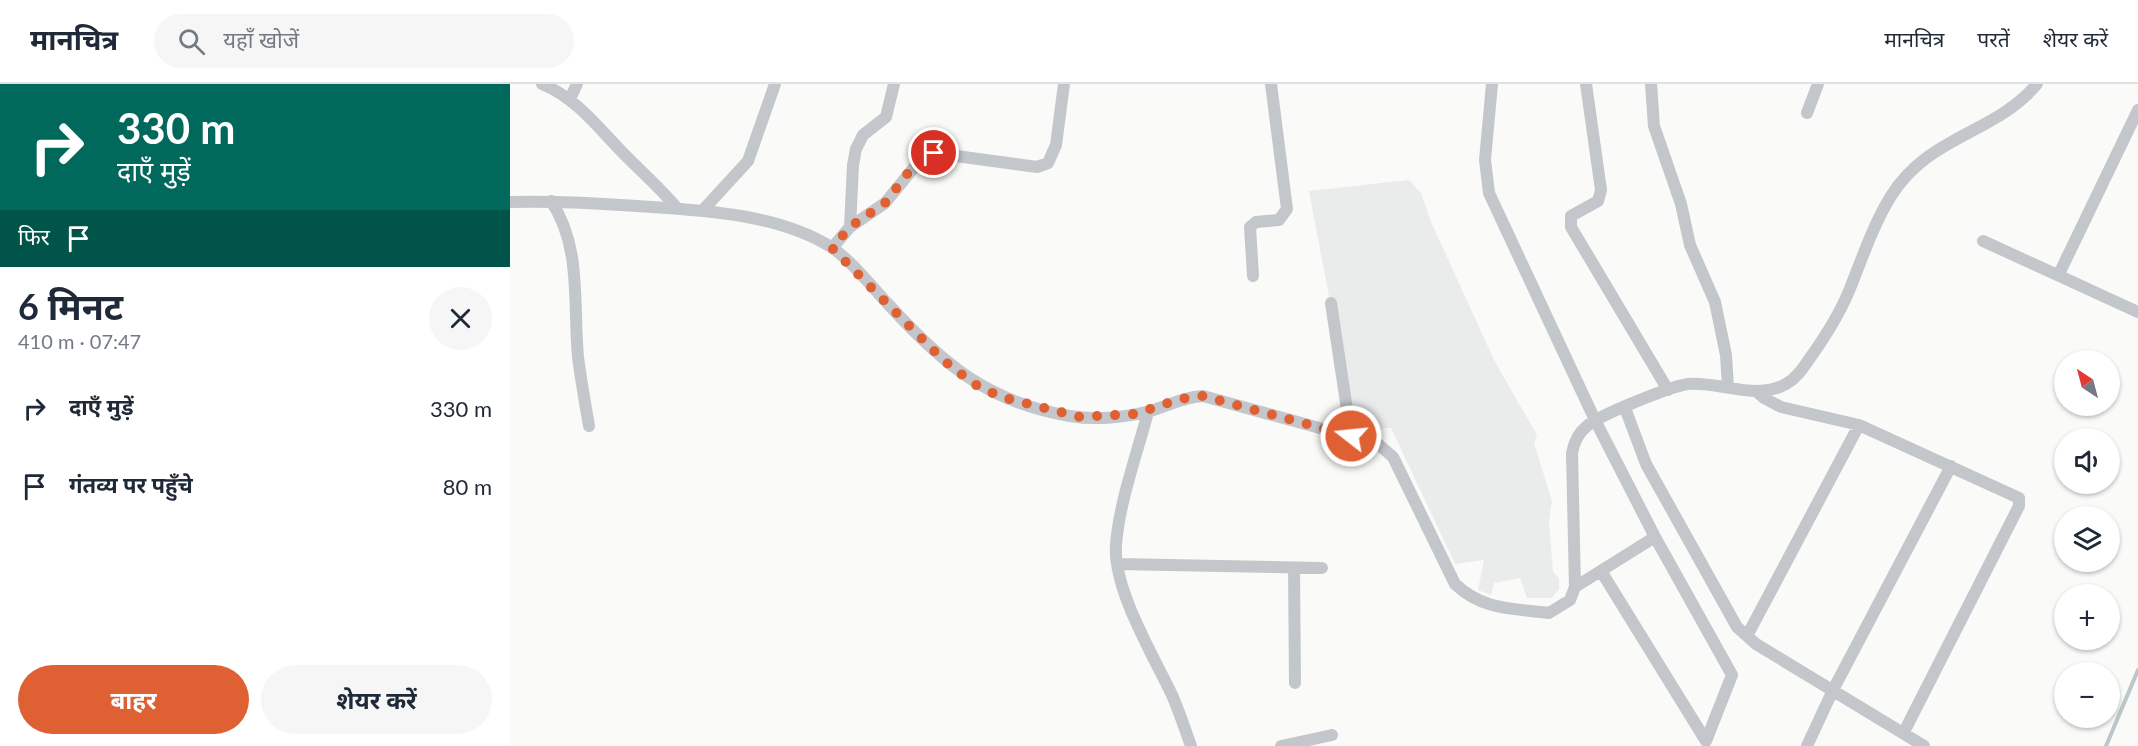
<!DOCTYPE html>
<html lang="hi">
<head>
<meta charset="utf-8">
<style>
	:root { --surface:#fff; --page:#f6f6f7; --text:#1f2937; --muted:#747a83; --line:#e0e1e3; --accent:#df6032 }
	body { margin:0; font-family:Lato,"Noto Sans Devanagari",sans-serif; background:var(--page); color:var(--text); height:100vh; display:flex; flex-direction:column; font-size:22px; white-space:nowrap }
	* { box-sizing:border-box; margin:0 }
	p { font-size:20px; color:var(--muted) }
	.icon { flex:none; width:33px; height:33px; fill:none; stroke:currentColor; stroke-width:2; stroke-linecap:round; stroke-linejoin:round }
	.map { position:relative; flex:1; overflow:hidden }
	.sheet { display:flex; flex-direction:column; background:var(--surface); width:510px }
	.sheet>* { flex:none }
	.top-card { background:#00695c; color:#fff; overflow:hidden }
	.needle { width:39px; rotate:324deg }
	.buttons { position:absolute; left:1544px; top:266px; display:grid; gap:12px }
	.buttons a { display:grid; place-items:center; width:66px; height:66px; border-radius:50%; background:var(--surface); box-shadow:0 2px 4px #0004; font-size:30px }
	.pin { position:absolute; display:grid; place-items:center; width:51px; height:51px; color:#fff; margin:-26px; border:3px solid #fff; border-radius:50%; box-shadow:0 2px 6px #0007 }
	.me { position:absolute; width:66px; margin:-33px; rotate:286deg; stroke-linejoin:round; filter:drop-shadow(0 0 4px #0008) }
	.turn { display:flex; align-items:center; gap:21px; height:126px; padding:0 18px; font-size:27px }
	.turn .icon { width:78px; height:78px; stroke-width:2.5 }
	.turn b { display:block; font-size:42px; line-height:51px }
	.then { display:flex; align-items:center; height:57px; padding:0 18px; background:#0003; gap:12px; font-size:22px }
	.round { display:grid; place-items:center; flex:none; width:63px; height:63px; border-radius:32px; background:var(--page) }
	.overview { display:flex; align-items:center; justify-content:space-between; height:102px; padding:0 18px }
	h1 { font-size:36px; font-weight:700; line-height:45px }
	.primary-button { display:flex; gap:12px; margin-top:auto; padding:12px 18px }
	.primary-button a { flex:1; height:69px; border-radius:36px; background:var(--accent); color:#fff; font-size:24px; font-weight:700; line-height:69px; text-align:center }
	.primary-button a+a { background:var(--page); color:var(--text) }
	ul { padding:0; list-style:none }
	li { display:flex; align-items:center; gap:18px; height:78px; padding:0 18px }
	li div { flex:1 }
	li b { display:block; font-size:22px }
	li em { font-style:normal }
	header { display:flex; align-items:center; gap:36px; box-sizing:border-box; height:84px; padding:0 30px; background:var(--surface); border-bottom:2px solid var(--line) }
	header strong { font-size:28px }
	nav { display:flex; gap:33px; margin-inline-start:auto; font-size:21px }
	.search { width:420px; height:54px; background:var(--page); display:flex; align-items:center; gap:15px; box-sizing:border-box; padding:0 21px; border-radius:33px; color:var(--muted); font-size:22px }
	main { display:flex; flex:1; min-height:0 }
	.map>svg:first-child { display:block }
	.built { fill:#eaeceb }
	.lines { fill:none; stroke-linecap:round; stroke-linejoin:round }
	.stream { stroke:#bcc6cb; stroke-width:4 }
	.minor { stroke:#c3c7cb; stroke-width:12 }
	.route { stroke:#df6032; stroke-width:10; stroke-dasharray:0 18 }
</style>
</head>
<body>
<header>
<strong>मानचित्र</strong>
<div class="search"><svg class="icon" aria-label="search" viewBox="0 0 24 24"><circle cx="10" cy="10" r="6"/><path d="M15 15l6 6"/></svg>यहाँ खोजें</div>
<nav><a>मानचित्र</a><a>परतें</a><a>शेयर करें</a></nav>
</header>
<main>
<section class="sheet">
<div class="top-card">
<div class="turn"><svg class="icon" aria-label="right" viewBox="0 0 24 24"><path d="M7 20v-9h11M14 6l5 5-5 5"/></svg><div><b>330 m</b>दाएँ मुड़ें</div></div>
<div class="then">फिर<svg class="icon" aria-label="arrive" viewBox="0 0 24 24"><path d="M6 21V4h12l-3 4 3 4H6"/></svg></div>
</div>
<div class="overview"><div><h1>6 मिनट</h1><p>410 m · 07:47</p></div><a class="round"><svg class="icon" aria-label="close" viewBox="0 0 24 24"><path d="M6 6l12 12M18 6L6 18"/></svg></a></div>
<ul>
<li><svg class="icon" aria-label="right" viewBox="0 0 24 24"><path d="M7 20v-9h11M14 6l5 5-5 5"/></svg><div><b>दाएँ मुड़ें</b></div><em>330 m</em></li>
<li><svg class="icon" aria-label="arrive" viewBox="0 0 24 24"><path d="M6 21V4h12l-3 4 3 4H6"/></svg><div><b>गंतव्य पर पहुँचे</b></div><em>80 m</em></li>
</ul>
<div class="primary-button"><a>बाहर</a><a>शेयर करें</a></div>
</section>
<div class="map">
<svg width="1628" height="662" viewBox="0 0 1628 662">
	<rect width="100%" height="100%" fill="#fafaf8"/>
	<path class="built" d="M899,96L911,109L921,138L985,278L1027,351L1024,359L1042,417L1039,438L1043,488L1049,494V505L1042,514H1017L1010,494L984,499L981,511L968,506L974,476L945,480L881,344L844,345L799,107Z"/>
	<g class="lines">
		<path class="stream" d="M1596,662L1628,586"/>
		<path class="minor" d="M32,0C68,15 88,44 115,71C133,89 151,105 167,124
			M982,0L975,76L979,109L1085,336L1145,453L1222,591L1196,657L1091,487
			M1076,0L1091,106L1088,117L1061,132V143L1158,306
			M1141,0L1144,42L1171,120L1180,161L1205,218L1216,271L1218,303
			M60,15L67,0
			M1297,29L1308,0
			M41,117C72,163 63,220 68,273C71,296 75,319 79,342
			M0,118C43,117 85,119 127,122C189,126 267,129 321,163C342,177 361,202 379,221C433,280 477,318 560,332C583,336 613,334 636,328C656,323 672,313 693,312L868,360L883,373L945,500C974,527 1002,524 1039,529L1060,516L1065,503L1062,369C1064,358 1068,349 1077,342C1089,331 1162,302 1178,300C1210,297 1246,317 1276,300C1287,294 1293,284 1300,274C1315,253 1329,231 1339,207C1352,175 1363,141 1381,112C1419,51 1485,50 1527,0
			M193,126L238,77L265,0
			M340,143L343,81L346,65L353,51L376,33L384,0
			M1473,157L1628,228
			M322,164L340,143L375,119L415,70L424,69L527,83L538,79L546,61L554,0
			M1549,190L1628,26
			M743,192L740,143L746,138L769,136L777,125L761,0
			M821,219L841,352
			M1247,308L1254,314L1271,323L1349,341L1509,414V422L1394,648
			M1115,324L1136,380L1227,543L1246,560L1414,662
			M638,328C627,370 609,419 606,461C603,505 643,571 662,611C669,627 675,645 681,662
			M607,480L812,484
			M784,484L785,599
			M1065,503L1145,453
			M1237,552L1349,341
			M771,662L822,651
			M1297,662L1323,606L1441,382"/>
	</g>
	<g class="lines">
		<path class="route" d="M424,69L415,70L408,76L375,119L340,143L322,164L433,276L464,300L491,313L570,333L625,330L670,315L693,312L841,352"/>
	</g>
</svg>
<div class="buttons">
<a><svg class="needle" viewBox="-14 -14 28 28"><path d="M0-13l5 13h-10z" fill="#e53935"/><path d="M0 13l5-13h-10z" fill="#747a83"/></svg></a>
<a><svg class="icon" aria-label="sound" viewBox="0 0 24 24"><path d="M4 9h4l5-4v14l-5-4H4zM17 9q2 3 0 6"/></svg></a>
<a><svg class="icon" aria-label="layers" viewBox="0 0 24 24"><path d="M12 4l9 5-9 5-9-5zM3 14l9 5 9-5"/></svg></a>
<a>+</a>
<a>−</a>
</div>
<div class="pin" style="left:424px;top:69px;background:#d93025"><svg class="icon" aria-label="arrive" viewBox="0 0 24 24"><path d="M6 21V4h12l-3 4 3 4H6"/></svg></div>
<svg class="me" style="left:841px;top:352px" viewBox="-20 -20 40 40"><circle r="17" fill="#df6032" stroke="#fff" stroke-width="3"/><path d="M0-11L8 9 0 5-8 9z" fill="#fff"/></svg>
</div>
</main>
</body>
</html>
